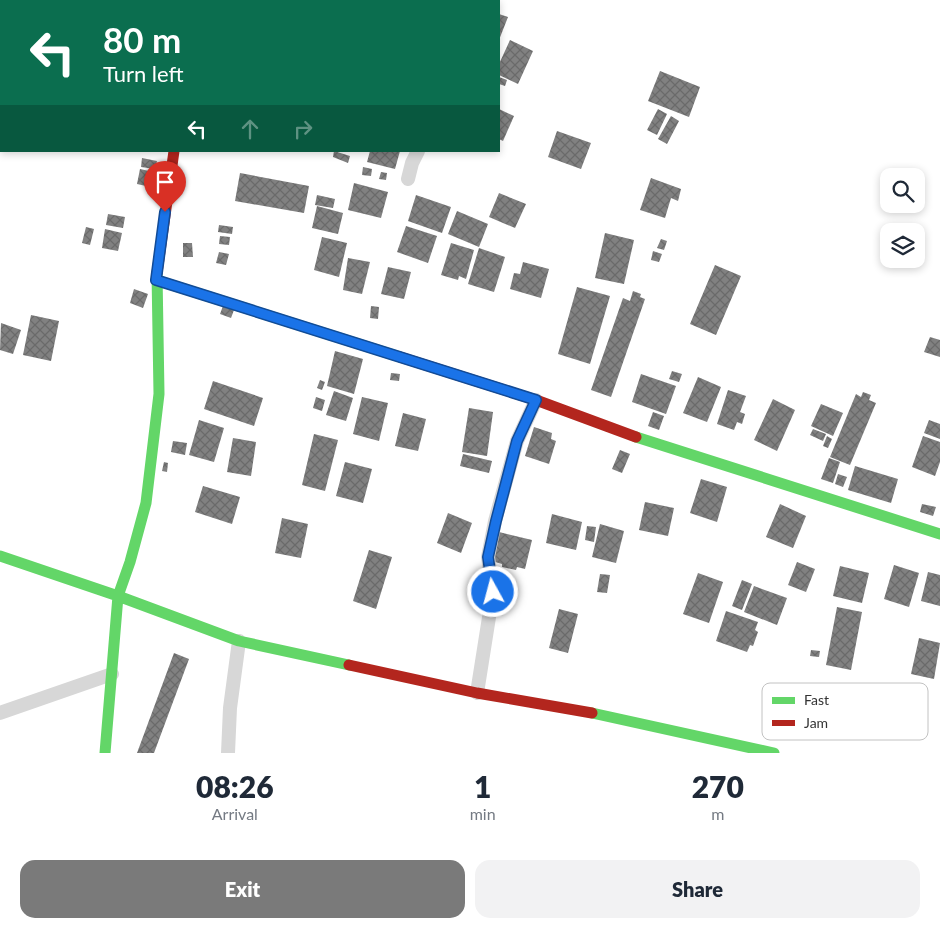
<!DOCTYPE html>
<html lang="en">
<head>
<meta charset="utf-8">
<style>
	:root { --surface:#fff; --page:#f2f2f3; --text:#1f2937; --muted:#747a83; --accent:#7a7a7a }
	body { margin:0; font-family:Lato,sans-serif; background:var(--page); color:var(--text); height:100vh; display:flex; flex-direction:column; font-size:19px; white-space:nowrap }
	* { box-sizing:border-box; margin:0 }
	p { font-size:16px; color:var(--muted) }
	.icon { flex:none; width:28px; height:28px; fill:none; stroke:currentColor; stroke-width:2; stroke-linecap:round; stroke-linejoin:round }
	.map { position:relative; height:753px; overflow:hidden }
	.panel { display:flex; flex-direction:column; background:var(--surface); flex:1 }
	.panel>* { flex:none }
	.banner { position:absolute; left:0px; top:0px; width:500px; height:152px; box-shadow:0 2px 8px #0003; background:#0b6e4f; color:#fff; overflow:hidden }
	.tools { position:absolute; left:880px; top:168px; display:grid; gap:10px }
	.tools a { display:grid; place-items:center; width:45px; height:45px; border-radius:10px; background:var(--surface); box-shadow:0 2px 8px #0003; font-size:25px }
	.pin { position:absolute; display:grid; place-items:center; width:42px; height:42px; color:#fff; margin:-51px -21px; border-radius:50% 50% 50% 0; rotate:-45deg; box-shadow:0 0 5px #0007 }
	.pin .icon { rotate:45deg }
	.me { position:absolute; width:55px; margin:-28px; rotate:353deg; stroke-linejoin:round; filter:drop-shadow(0 0 4px #0008) }
	.turn { display:flex; align-items:center; gap:18px; height:105px; padding:0 20px; font-size:22px }
	.turn .icon { width:65px; height:65px; stroke-width:2.5 }
	.turn b { display:block; font-size:35px; line-height:42px }
	.lanes { display:flex; align-items:center; height:48px; padding:0 20px; background:#0003; justify-content:center; gap:25px; direction:ltr }
	.lanes .off { opacity:.35 }
	.eta { display:flex; justify-content:space-evenly; align-items:center; height:85px; text-align:center }
	.eta b { font-size:30px; font-weight:800; line-height:35px }
	.action { display:flex; gap:10px; margin-top:auto; padding:10px 20px }
	.action a { flex:1; height:58px; border-radius:15px; background:var(--accent); color:#fff; font-size:20px; font-weight:800; line-height:58px; text-align:center }
	.action a+a { background:var(--page); color:var(--text) }
	.map>svg:first-child { display:block }
	.building { fill:url(#building-cross-hatch) }
	.lines { fill:none; stroke-linecap:round; stroke-linejoin:round }
	.street { stroke:#d7d7d7; stroke-width:14 }
	.fast { stroke:#63d668; stroke-width:11 }
	.jam { stroke:#b3261e; stroke-width:11 }
	.route-casing { stroke:#114b97; stroke-width:12 }
	.route { stroke:#1a73e8; stroke-width:9 }
	.key { fill:#fff; stroke:#c2c2c2; stroke-width:1 }
	.key-label { font-size:14px; fill:#333 }
</style>
</head>
<body>
<div class="map">
<svg width="940" height="753" viewBox="0 0 940 753">
	<defs>
		<pattern id="building-cross-hatch" width="8" height="8" patternUnits="userSpaceOnUse" patternTransform="scale(1.25)"><rect width="8" height="8" fill="#818181"/><path d="M0 0l8 8M0 8l8-8" fill="none" stroke="#6a6a6a"/></pattern>
	</defs>
	<rect width="100%" height="100%" fill="#fff"/>
	<path class="building" d="M499,14L508,17L499,40Z
		M510,40L533,51L518,84L499,75V64Z
		M660,71L700,87L689,117L648,101Z
		M499,77L507,80L505,86L499,84Z
		M499,109L514,116L503,141L499,139Z
		M658,109L667,114L657,135L647,130Z
		M671,116L679,121L667,144L658,139Z
		M557,131L591,143L581,169L548,157Z
		M334,151L350,156L348,163L333,157Z
		M370,151H400L395,169L367,162Z
		M142,158L157,161L155,169L141,167Z
		M363,167L372,169L371,176L362,175Z
		M140,169L158,173L155,188L137,184Z
		M381,172L387,173L386,180L379,179Z
		M240,173L309,186L304,213L235,201Z
		M651,178L681,189L678,201L671,198L665,218L640,210Z
		M354,183L388,192L381,218L348,210Z
		M499,193L526,204L515,228L489,217Z
		M317,195L335,199L333,208L315,205Z
		M416,195L451,207L442,233L408,221Z
		M317,206L343,213L338,234L312,228Z
		M457,211L488,224L479,247L448,234Z
		M108,214L125,217L123,228L106,225Z
		M219,225L233,227L232,234L218,232Z
		M406,226L437,236L428,263L397,252Z
		M86,227L94,229L90,245L82,243Z
		M105,229L122,233L118,251L102,248Z
		M605,233L634,240L624,284L595,278Z
		M220,236L230,237L229,245L219,244Z
		M322,237L347,243L339,277L314,270Z
		M661,239L667,241L664,250L657,248Z
		M183,243H192L193,257H183Z
		M451,243L474,250L466,279L459,276L458,280L441,275Z
		M479,248L505,257L494,292L468,284Z
		M653,251L662,254L659,262L651,260Z
		M219,252L229,254L226,265L216,263Z
		M348,258L370,262L362,294L343,290Z
		M523,262L549,269L541,298L510,289L514,273L520,274Z
		M715,265L741,276L716,335L690,324Z
		M388,267L411,272L404,299L381,294Z
		M577,287L610,296L590,364L558,354Z
		M134,289L148,294L143,308L130,303Z
		M633,291L641,294L640,297L645,299L611,397L591,390L623,298L630,301Z
		M223,306L234,310L231,318L220,314Z
		M371,306L379,307L378,319L370,318Z
		M31,315L59,321L51,361L23,355Z
		M1,323L21,330L13,354L0,350Z
		M930,337L940,340V357L924,352Z
		M335,351L363,359L354,394L327,386Z
		M672,371L682,374L679,382L669,379Z
		M391,373L400,374L399,381L390,380Z
		M641,374L676,386L666,414L632,402Z
		M698,377L721,387L707,422L683,413Z
		M320,380L325,382L322,390L317,388Z
		M213,381L263,398L254,426L204,409Z
		M728,390L746,396L740,412L745,414L742,424L737,422L734,430L717,424Z
		M334,391L353,398L346,421L326,415Z
		M863,392L871,395L869,400L876,403L850,465L830,457L856,394L861,397Z
		M316,397L325,400L322,411L313,408Z
		M362,397L388,403L379,441L353,434Z
		M773,399L795,410L777,451L754,440Z
		M821,404L843,413L833,436L811,426Z
		M469,408L493,412L487,456L462,452Z
		M653,412L664,416L659,430L648,426Z
		M403,413L426,419L418,451L395,446Z
		M199,420L224,428L214,462L189,455Z
		M929,420L940,424V439L924,433Z
		M534,427L552,433L551,439L556,441L549,464L525,456Z
		M813,429L826,434L823,441L810,435Z
		M314,434L338,440L325,491L302,485Z
		M827,436L832,439L828,448L823,446Z
		M923,436L940,442V462L935,476L912,467Z
		M233,438L256,442L251,476L227,472Z
		M173,441L187,443L185,455L171,452Z
		M620,450L630,454L622,473L612,469Z
		M463,454L492,461L489,473L460,466Z
		M829,458L840,462L833,483L821,479Z
		M164,462L168,463L167,472L162,471Z
		M345,462L372,469L363,503L336,496Z
		M855,466L898,479L891,503L848,490Z
		M838,474L847,477L843,487L835,484Z
		M701,479L727,487L717,522L690,513Z
		M203,486L240,497L232,524L195,512Z
		M645,502L674,508L668,536L639,530Z
		M780,504L806,516L793,548L766,537Z
		M922,504L936,507L933,516L920,512Z
		M448,513L472,523L461,553L437,543Z
		M552,514L582,522L576,550L546,543Z
		M282,518L308,524L301,558L275,553Z
		M600,524L624,531L616,563L592,557Z
		M587,526L596,527L594,542L585,540Z
		M499,532L532,540L525,569L517,567L516,570L502,567V564L492,561Z
		M369,550L392,557L376,609L353,601Z
		M797,562L815,569L806,592L788,585Z
		M894,565L919,573L909,607L884,599Z
		M840,566L869,573L862,603L833,596Z
		M928,572L940,575V606L921,601Z
		M698,573L723,582L709,623L683,614Z
		M600,574L610,575L607,593L597,592Z
		M742,580L752,584L742,610L732,606Z
		M754,586L787,598L777,625L744,612Z
		M837,607L862,612L851,670L826,665Z
		M559,609L578,614L568,653L549,648Z
		M726,611L758,622L755,630L758,632L753,646L750,645L747,652L716,641Z
		M919,638L940,643L934,679L911,674Z
		M811,650L820,651L819,657L810,656Z
		M174,653L189,659L154,753H137Z"/>
	<g class="lines">
		<path class="street" d="M274,0L276,1
			M24,1L25,0
			M373,1V0
			M0,46L1,44
			M408,179L412,163L418,151
			M477,693L493,592L488,557L495,521L517,441L536,400
			M0,713L112,674
			M228,753L230,708L239,641"/>
		<path class="fast" d="M218,0V1
			M156,280L400,357
			M636,437L940,534
			M0,556L118,596L239,641L349,665
			M592,713L774,753
			M105,753L118,596L130,562L146,503L159,394L157,273"/>
		<path class="jam" d="M157,273L174,151
			M400,357L536,400L636,437
			M349,665L477,693L592,713"/>
	</g>
	<g class="lines">
		<g class="route-casing">
			<path id="route" d="M165,212L156,280L536,400L517,441L496,521L488,557L493,592"/>
		</g>
		<use href="#route" class="route"/>
	</g>
	<rect x="762" y="683" width="166" height="57" rx="8" class="key"/>
	<rect x="772" y="697" width="23" height="7" fill="#63d668"/>
	<rect x="772" y="720" width="23" height="6" fill="#b3261e"/>
	<g class="key-label">
		<text x="804" y="705">Fast</text>
		<text x="804" y="728">Jam</text>
	</g>
</svg>
<div class="tools">
<a><svg class="icon" aria-label="search" viewBox="0 0 24 24"><circle cx="10" cy="10" r="6"/><path d="M15 15l6 6"/></svg></a>
<a><svg class="icon" aria-label="layers" viewBox="0 0 24 24"><path d="M12 4l9 5-9 5-9-5zM3 14l9 5 9-5"/></svg></a>
</div>
<div class="pin" style="left:165px;top:212px;background:#d93025"><svg class="icon" aria-label="arrive" viewBox="0 0 24 24"><path d="M6 21V4h12l-3 4 3 4H6"/></svg></div>
<svg class="me" style="left:493px;top:592px" viewBox="-20 -20 40 40"><circle r="17" fill="#1a73e8" stroke="#fff" stroke-width="3"/><path d="M0-11L8 9 0 5-8 9z" fill="#fff"/></svg>
<div class="banner">
<div class="turn"><svg class="icon" aria-label="left" viewBox="0 0 24 24"><path d="M17 20v-9H6M10 6l-5 5 5 5"/></svg><div><b>80 m</b>Turn left</div></div>
<div class="lanes"><svg class="icon" aria-label="left" viewBox="0 0 24 24"><path d="M17 20v-9H6M10 6l-5 5 5 5"/></svg><svg class="icon off" aria-label="ahead" viewBox="0 0 24 24"><path d="M12 20V5M6 11l6-6 6 6"/></svg><svg class="icon off" aria-label="right" viewBox="0 0 24 24"><path d="M7 20v-9h11M14 6l5 5-5 5"/></svg></div>
</div>
</div>
<section class="panel">
<div class="eta">
<div><b>08:26</b><p>Arrival</p></div>
<div><b>1</b><p>min</p></div>
<div><b>270</b><p>m</p></div>
</div>
<div class="action"><a>Exit</a><a>Share</a></div>
</section>
</body>
</html>
